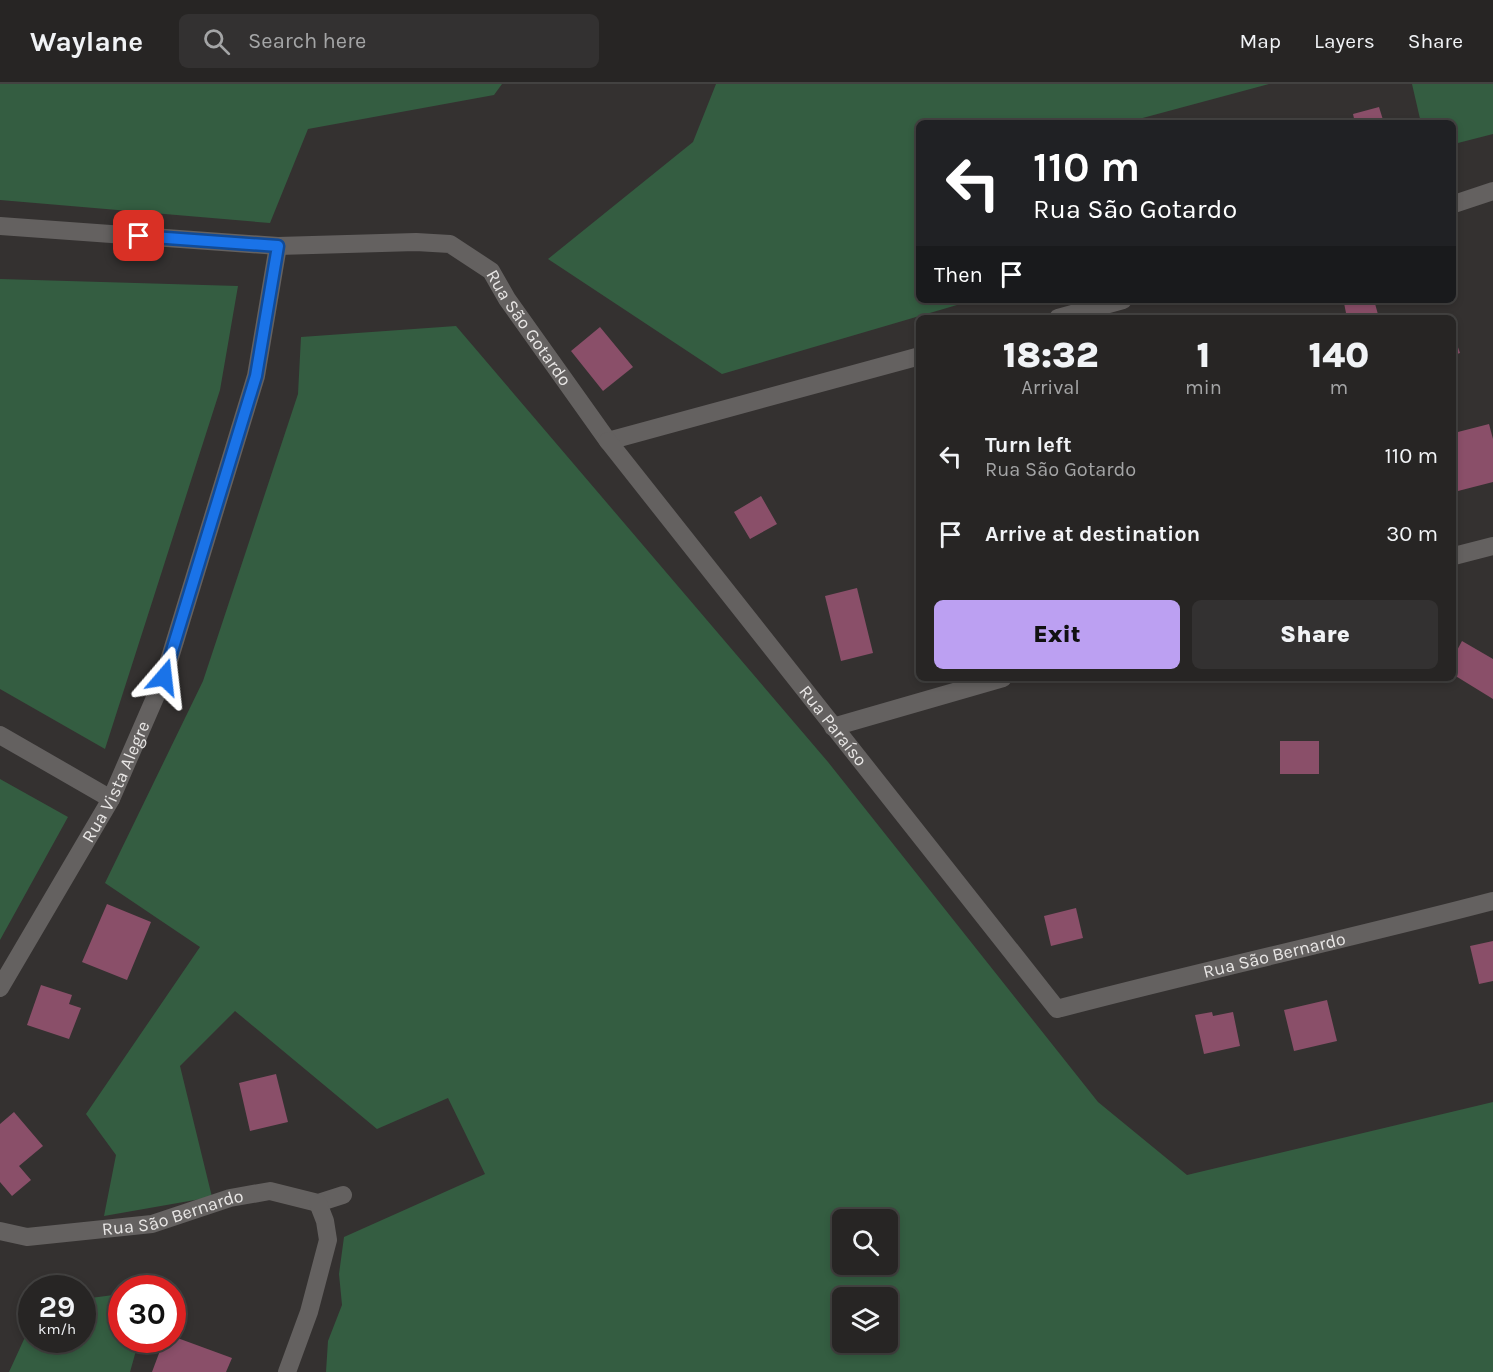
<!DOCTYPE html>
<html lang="en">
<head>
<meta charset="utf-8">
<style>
	:root { --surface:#272524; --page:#333131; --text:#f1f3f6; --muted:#a4a5a6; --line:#434241; --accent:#bca0f2 }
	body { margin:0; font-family:Karla,sans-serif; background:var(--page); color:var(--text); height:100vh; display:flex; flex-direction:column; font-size:22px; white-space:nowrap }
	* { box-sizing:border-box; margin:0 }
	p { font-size:20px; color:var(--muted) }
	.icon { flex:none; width:33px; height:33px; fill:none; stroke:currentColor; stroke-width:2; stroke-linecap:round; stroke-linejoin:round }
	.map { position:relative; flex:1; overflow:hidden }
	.panel { position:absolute; left:916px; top:231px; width:540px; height:366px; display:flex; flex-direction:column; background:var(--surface); border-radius:9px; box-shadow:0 3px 9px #0003,0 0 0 2px var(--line) }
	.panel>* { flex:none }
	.top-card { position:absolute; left:916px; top:36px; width:540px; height:183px; border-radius:9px; box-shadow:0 3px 9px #0003,0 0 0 2px var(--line); background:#202124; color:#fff; overflow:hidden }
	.buttons { position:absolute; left:832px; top:1125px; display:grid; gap:12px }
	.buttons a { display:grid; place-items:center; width:66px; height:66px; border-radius:9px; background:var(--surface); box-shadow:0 3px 9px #0003,0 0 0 2px var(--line); font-size:30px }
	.speed { position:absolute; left:18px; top:1191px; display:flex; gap:12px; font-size:30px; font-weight:700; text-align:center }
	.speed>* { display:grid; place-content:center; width:78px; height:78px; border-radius:50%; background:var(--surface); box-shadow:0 3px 9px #0003,0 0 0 2px var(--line); line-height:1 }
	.speed small { font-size:15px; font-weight:400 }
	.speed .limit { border:9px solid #d22; background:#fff; color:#111 }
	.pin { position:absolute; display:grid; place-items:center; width:51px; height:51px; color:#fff; margin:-26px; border-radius:12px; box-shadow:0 3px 9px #0006 }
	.me { position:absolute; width:66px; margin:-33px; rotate:17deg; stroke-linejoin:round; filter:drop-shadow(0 0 4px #0008) }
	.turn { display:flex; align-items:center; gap:21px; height:126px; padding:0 18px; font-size:27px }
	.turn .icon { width:78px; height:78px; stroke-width:2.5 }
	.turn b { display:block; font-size:42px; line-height:51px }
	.then { display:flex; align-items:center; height:57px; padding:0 18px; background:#0003; gap:12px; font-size:22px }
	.eta { display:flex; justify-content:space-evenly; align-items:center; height:102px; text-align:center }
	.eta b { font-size:36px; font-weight:800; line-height:42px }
	.cta { display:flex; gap:12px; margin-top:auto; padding:12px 18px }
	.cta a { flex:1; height:69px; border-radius:9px; background:var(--accent); color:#111; font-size:24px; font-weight:800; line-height:69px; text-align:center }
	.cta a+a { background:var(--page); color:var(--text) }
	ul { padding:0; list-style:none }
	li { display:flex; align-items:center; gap:18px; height:78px; padding:0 18px }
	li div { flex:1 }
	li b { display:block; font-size:22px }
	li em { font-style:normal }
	header { display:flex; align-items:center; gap:36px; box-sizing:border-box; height:84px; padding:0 30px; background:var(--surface); border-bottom:2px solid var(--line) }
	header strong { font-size:28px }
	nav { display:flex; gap:33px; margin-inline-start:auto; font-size:21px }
	.search { width:420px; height:54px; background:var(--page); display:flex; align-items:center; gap:15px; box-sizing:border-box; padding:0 21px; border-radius:9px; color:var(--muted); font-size:22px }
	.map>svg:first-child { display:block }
	.green { fill:#345d41; fill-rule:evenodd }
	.building { fill:#8a4f69 }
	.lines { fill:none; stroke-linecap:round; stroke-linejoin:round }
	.street { stroke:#646160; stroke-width:18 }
	.route-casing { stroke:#114b97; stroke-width:15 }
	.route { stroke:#1a73e8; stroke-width:10 }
	.labels { text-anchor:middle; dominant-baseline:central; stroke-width:6; stroke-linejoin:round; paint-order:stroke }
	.street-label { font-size:18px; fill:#e8e6e5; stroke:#2a2726 }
</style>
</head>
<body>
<header>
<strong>Waylane</strong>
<div class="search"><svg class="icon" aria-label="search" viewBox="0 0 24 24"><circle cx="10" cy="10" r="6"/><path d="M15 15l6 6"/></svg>Search here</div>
<nav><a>Map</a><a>Layers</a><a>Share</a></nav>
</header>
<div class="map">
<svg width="1493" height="1288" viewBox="0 0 1493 1288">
	<rect width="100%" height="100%" fill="#343130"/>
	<path class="green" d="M0,0H502L494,11L308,45L270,139L0,116Z
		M716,0H1269L1124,39H920V216H974L722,290L548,175L693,58Z
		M1412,0H1493V50L1454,60V39H1421Z
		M0,195L238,202L220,306L105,665L0,605Z
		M456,242L828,678L1098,1018L1187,1091L1493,1018V1288H326L328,1257L342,1221L339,1190L344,1153L485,1090L448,1014L377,1045L235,927L180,982L212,1113L104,1132L116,1071L86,1030L200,863L105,799L203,597L298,310L301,253ZM843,1136H888V1180H843ZM843,1214H888V1258H843Z
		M0,695L68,733L0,856Z
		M121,1210L122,1256H139L130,1288H9L31,1240L32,1256H82L83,1215Z"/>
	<path class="building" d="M1379,23L1384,39H1355L1353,30Z
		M1358,216H1374L1379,234H1347L1344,219Z
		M600,243L633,283L603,307L571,267Z
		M1454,252L1460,269L1454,271Z
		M1489,340L1493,355V398L1454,408V349Z
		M761,412L777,440L750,455L734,428Z
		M857,504L873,569L841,577L825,512Z
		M1462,557L1493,575V615L1454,591V572Z
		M1280,657H1319V690H1280Z
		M107,820L151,838L127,896L82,878Z
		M1076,824L1083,854L1051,862L1044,832Z
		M1493,857V897L1479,900L1470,862Z
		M41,901L72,911L69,920L81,924L69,955L27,941Z
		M1327,916L1337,957L1294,967L1284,926Z
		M1212,928L1213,932L1233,928L1240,962L1204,970L1195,931Z
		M276,990L288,1038L250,1047L239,999Z
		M14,1028L43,1062L19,1082L31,1096L12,1112L0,1098V1040Z
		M172,1252L232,1274L226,1288H152L164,1256H172Z"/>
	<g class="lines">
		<g class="street">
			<path d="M1454,120L1493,107"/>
			<path id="s1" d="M0,142L278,162L416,158L450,160L491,187L507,215L608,357L920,272"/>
			<path d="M1058,234L1123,216"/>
			<path id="s2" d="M608,357L1057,925C1201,887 1348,855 1493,817"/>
			<path d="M1454,472L1493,462"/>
			<path d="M833,643L1003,594"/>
			<path d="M0,651L111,715"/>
			<path id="s3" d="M0,904L111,715L164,593L256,292L278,162"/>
			<path id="s4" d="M0,1147L27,1153L152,1140L230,1114L270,1107L318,1119L343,1111"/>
			<path d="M287,1288L309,1228L328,1156L325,1137L318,1119"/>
		</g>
	</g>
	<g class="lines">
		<g class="route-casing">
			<path id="route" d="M139,152L278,162L256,292L164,593"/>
		</g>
		<use href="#route" class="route"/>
	</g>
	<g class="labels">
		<g class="street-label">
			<text stroke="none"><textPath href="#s1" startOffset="568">Rua São Gotardo</textPath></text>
			<text stroke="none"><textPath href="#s2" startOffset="363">Rua Paraíso</textPath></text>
			<text stroke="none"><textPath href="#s3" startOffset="237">Rua Vista Alegre</textPath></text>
			<text stroke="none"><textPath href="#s2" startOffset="948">Rua São Bernardo</textPath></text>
			<text stroke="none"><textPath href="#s4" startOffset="176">Rua São Bernardo</textPath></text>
		</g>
	</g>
</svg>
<div class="buttons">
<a><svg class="icon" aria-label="search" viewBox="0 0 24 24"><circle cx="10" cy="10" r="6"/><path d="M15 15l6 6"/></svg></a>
<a><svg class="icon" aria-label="layers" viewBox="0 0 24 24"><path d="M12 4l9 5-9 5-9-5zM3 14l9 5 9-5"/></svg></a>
</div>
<div class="speed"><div>29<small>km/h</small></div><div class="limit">30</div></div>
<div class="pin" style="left:139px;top:152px;background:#d93025"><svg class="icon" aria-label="arrive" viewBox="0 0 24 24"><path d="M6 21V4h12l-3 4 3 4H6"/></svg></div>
<svg class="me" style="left:164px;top:593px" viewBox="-20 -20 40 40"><path d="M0-17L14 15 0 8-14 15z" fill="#1a73e8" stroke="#fff" stroke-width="4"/></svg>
<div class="top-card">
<div class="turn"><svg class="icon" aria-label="left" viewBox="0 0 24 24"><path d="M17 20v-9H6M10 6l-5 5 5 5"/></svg><div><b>110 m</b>Rua São Gotardo</div></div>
<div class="then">Then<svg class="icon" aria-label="arrive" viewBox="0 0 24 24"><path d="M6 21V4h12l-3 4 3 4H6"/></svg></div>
</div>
<section class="panel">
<div class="eta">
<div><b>18:32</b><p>Arrival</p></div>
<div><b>1</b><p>min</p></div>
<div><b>140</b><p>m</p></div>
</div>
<ul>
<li><svg class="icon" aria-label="left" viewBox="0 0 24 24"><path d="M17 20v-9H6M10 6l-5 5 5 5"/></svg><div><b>Turn left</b><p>Rua São Gotardo</p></div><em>110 m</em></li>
<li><svg class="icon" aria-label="arrive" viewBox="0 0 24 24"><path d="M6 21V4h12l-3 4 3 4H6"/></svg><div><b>Arrive at destination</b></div><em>30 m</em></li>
</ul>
<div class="cta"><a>Exit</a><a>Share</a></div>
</section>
</div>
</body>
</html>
